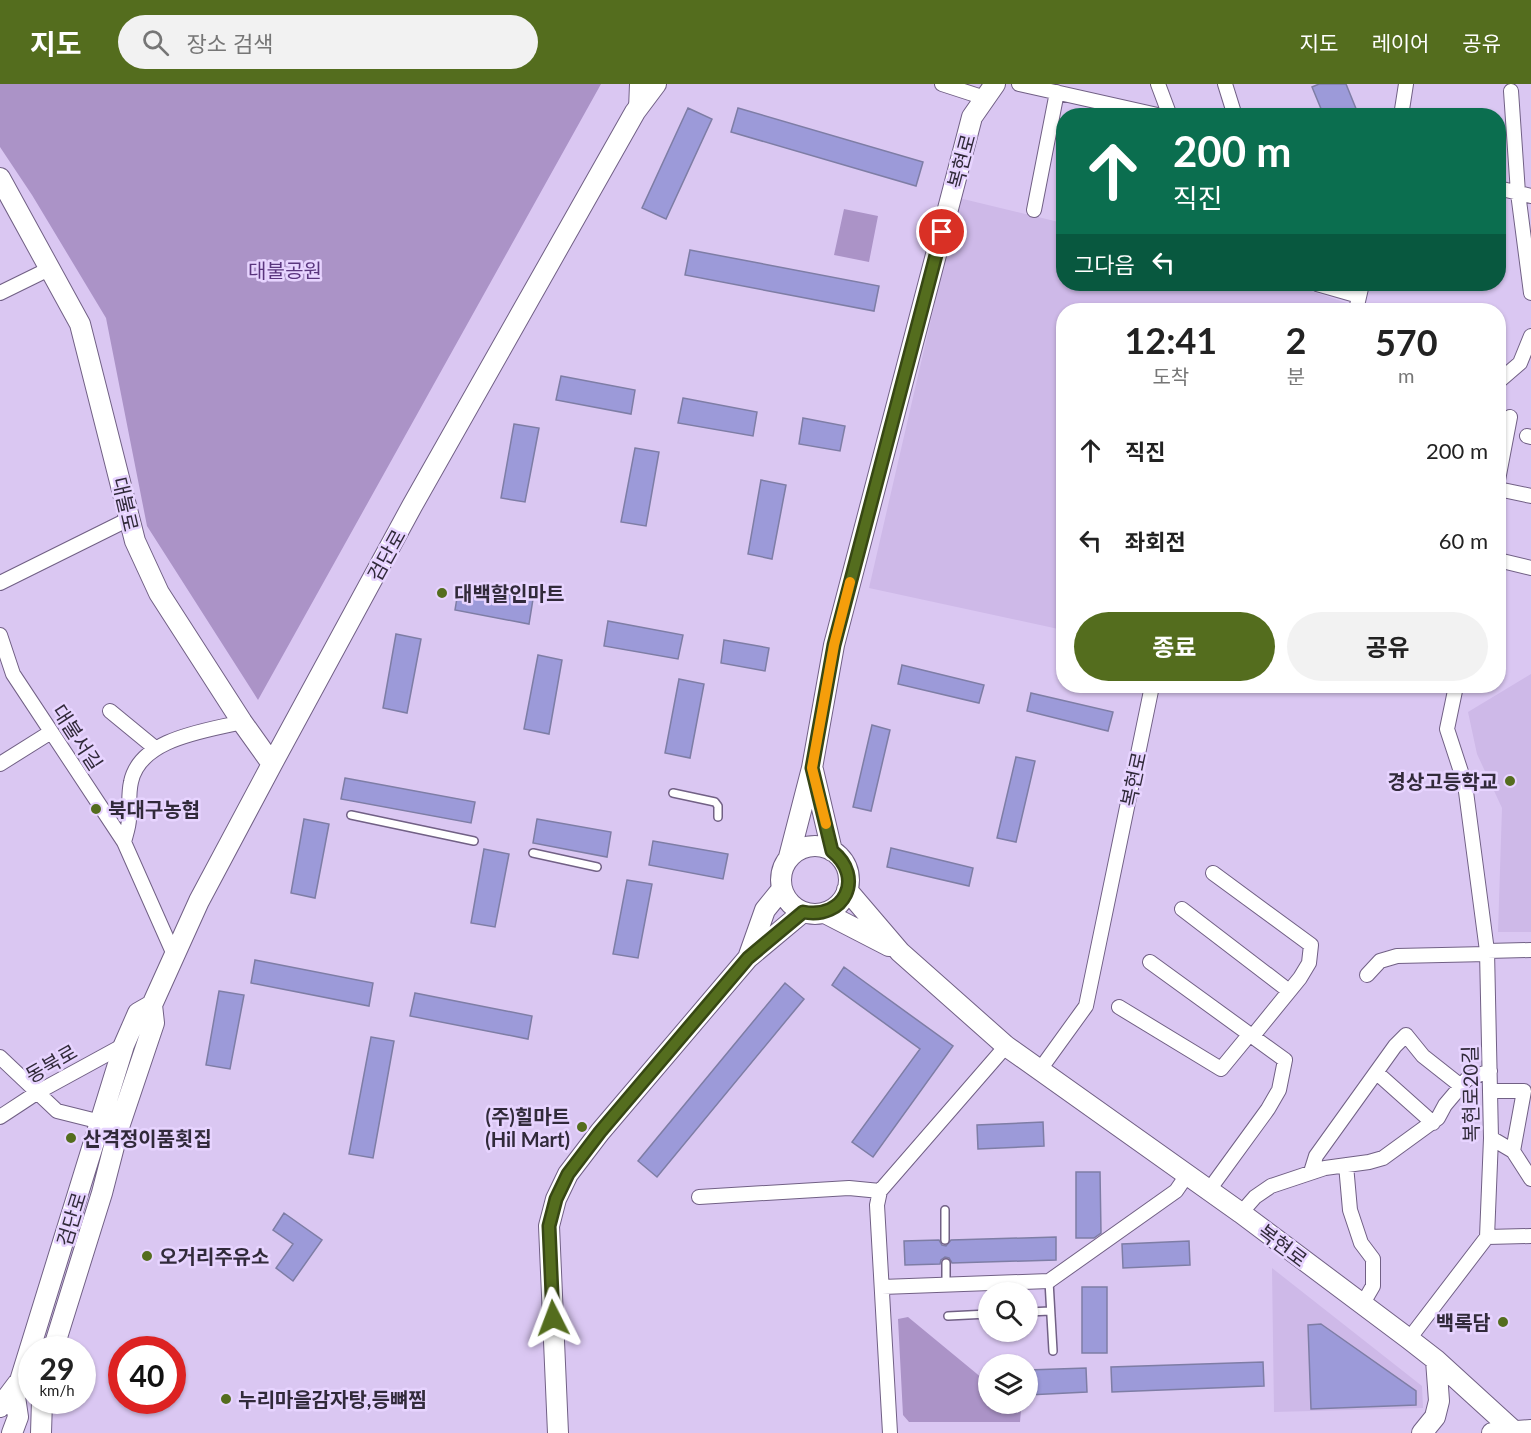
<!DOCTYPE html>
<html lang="ko">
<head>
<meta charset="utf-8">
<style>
	:root { --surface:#fff; --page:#f2f2f2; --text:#222; --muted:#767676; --accent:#546d1e }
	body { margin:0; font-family:Lato,"Noto Sans KR",sans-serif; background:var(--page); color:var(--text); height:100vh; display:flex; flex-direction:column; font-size:22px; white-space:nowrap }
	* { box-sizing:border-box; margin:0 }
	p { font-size:20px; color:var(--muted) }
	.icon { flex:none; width:33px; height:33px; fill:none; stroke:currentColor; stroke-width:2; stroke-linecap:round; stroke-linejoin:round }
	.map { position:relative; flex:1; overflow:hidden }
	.details { position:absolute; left:1056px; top:219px; width:450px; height:390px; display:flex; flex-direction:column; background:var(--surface); border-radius:24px; box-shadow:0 2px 4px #0004 }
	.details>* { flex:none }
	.banner { position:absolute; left:1056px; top:24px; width:450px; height:183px; border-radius:24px; box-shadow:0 2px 4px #0004; background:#0b6e4f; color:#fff; overflow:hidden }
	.fabs { position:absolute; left:978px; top:1198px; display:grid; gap:12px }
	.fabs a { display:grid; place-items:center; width:60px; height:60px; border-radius:50%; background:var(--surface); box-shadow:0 2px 4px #0004; font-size:30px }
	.speed { position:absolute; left:18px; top:1252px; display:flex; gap:12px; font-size:30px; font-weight:700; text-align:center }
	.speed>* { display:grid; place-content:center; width:78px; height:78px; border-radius:50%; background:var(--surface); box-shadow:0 2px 4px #0004; line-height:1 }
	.speed small { font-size:15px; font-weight:400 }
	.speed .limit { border:9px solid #d22; background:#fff; color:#111 }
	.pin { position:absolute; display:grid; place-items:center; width:51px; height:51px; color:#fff; margin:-26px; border:3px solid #fff; border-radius:50%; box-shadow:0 2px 6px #0007 }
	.me { position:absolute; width:66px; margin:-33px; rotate:357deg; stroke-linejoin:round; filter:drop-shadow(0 0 4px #0008) }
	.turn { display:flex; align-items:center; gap:21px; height:126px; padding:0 18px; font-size:27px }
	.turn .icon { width:78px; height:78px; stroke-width:2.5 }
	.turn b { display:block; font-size:42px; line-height:51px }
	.then { display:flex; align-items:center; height:57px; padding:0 18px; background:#0003; gap:12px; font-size:22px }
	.eta { display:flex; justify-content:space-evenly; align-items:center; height:102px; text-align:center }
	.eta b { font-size:36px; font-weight:700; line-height:42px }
	.primary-button { display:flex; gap:12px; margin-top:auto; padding:12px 18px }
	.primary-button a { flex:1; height:69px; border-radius:36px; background:var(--accent); color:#fff; font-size:24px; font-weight:700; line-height:69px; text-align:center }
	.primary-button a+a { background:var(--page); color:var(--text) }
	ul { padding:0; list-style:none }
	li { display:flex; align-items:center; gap:18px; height:90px; padding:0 18px }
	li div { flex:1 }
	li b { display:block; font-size:22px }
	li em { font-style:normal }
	header { display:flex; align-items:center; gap:36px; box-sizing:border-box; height:84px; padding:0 30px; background:var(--accent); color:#fff }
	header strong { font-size:28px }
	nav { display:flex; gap:33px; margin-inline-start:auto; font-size:21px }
	.search { width:420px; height:54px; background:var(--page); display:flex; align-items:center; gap:15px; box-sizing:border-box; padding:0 21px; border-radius:33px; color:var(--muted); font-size:22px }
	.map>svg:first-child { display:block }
	.built { fill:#ceb9e8 }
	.green { fill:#ab93c7 }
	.building { fill:#9c9ad9; stroke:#7e7da5; stroke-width:1.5 }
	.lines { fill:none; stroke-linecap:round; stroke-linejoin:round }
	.lane-casing { stroke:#716085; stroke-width:10 }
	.street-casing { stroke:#716085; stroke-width:16 }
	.secondary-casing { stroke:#716085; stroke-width:22 }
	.lane { stroke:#fff; stroke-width:7 }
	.street { stroke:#fff; stroke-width:14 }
	.secondary { stroke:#fff; stroke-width:20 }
	.route-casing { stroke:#374714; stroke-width:15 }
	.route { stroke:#546d1e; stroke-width:10 }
	.slow { stroke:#f59e0b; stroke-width:10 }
	.poi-dot { fill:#546d1e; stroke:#e7d4ff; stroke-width:2 }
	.labels { text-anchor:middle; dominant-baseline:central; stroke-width:5; stroke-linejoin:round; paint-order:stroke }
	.street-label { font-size:20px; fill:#312a3a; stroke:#e7d4ff }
	.park-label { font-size:20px; fill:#5a357e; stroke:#e7d4ff }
	.poi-label { font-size:20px; font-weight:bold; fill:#312a3a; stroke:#e7d4ff; text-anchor:start }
</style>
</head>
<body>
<header>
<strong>지도</strong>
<div class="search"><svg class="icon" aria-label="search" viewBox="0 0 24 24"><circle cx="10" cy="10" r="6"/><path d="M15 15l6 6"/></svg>장소 검색</div>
<nav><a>지도</a><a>레이어</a><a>공유</a></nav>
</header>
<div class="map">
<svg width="1531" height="1349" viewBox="0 0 1531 1349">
	<rect width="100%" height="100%" fill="#dac7f2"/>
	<path class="built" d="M959,114L1063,139L1064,200H1290L1353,221L1352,226H1064L1063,546L869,504Z
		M1531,590V848H1498L1502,724L1477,670L1468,628Z
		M1272,1184L1422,1302L1423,1324L1274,1328Z"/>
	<path class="green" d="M0,0H601L258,616L147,442L106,234L32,111L0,63Z
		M844,125L878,132L869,178L834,171Z
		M908,1233L988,1299V1320H1014L1021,1326L1020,1338H909L903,1331L898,1235Z"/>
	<path class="building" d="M1319,0H1346L1359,32H1324L1312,3Z
		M688,24L712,35L666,135L642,124Z
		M738,24L923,78L916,102L731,48Z
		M690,166L879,202L874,227L685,191Z
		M561,292L635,306L631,330L556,316Z
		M683,314L757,328L753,352L678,339Z
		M803,334L845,342L840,367L799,360Z
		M514,340L539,344L525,418L501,414Z
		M635,364L659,368L646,442L621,438Z
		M761,396L786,401L772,475L748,470Z
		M459,502L533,515L529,540L455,526Z
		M608,537L683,551L678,575L604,562Z
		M396,550L421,555L407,629L383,624Z
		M724,556L769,564L765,587L721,579Z
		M538,571L562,576L549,650L524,645Z
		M902,581L984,601L979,619L898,600Z
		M679,595L704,600L690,674L665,669Z
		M1031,609L1113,628L1108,647L1027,627Z
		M872,641L890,646L871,727L853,723Z
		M1016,673L1035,677L1016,758L997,754Z
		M345,694L475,718L471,739L341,715Z
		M304,735L329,740L315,814L291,809Z
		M537,735L611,748L607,773L533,759Z
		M653,757L728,770L723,795L649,781Z
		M891,764L973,784L969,802L887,783Z
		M484,765L509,770L495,843L471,839Z
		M627,796L652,800L638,874L613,870Z
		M255,876L373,899L369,922L251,899Z
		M844,883L953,962L873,1073L852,1058L920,965L832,901Z
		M785,899L804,915L657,1093L638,1077Z
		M219,907L244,911L230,985L206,981Z
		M415,909L532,932L528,955L410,932Z
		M371,953L394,957L373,1074L349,1070Z
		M1043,1038L1044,1062L978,1065L977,1041Z
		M1076,1088H1100L1101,1149L1094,1154H1076Z
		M284,1129L322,1156L293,1197L276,1184L293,1160L273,1146Z
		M1056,1153V1176L952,1179L949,1174L945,1173L941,1176L940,1180L905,1181L904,1157L939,1156L942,1161L946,1162L951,1156Z
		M1189,1157L1190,1181L1123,1184L1122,1160Z
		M1082,1203H1107V1269H1082Z
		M1321,1240L1416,1307V1321L1311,1325L1308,1241Z
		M1263,1278L1264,1302L1112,1308L1111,1283Z
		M1086,1284L1087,1308L1028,1311V1286Z"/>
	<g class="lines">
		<g class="lane-casing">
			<path id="lane" d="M673,709L715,718L718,722V733
				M351,731L474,757
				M533,769L597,783
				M945,1126V1156
				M1049,1197L1053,1267
				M946,1201V1179
				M1028,1228L1050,1227
				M948,1232L988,1230"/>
		</g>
		<g class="street-casing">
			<path id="street" d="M942,0L985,14
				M1019,0L1162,32
				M1158,0L1170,32
				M1225,0L1235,32
				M1511,7L1518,109L1531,209
				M636,26L637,0
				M1401,32L1406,0
				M1498,104L1531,112
				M1034,126L1057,8
				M1317,200L1359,212
				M0,209L51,184
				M1356,226L1362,200
				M1498,298L1520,279L1531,252
				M1527,352L1531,353
				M1498,396L1510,333
				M1498,405L1531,412
				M1498,476L1531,484
				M0,499L131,434
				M0,551L13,590L124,758L175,873
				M110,627L155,664
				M0,680L51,648
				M124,758C126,750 129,742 129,735C130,723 128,711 131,698C140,654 206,647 242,638
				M1213,789L1311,861L1309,879L1300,894L1252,953
				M1182,825L1289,907
				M1487,867L1531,866
				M1150,878L1285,976L1279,1006L1268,1025L1209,1106
				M1367,891L1380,877L1397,872L1487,870
				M1119,923L1221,985L1249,951
				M0,973L57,1027L101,1038
				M1039,987L1086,922L1152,602
				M1377,989L1433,1039
				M1490,1007H1524L1513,1067
				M0,1033L38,1008L124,961
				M1491,1054L1513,1067L1531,1095
				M1346,1081L1350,1126L1361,1159L1373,1175V1202L1362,1221
				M1311,1088L1316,1072L1395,962L1406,951L1423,972L1461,1002
				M699,1113L849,1104L880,1107
				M1241,1129L1255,1113L1271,1102L1325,1084L1369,1078L1383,1074L1438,1034L1445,1021L1467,995L1490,987
				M1487,1153L1531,1152
				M882,1203L1049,1197L1176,1107L1187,1091
				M1409,1255L1487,1153L1491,1054L1487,867L1465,700L1447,645L1456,602
				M890,1349L877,1121L880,1107L1006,962"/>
		</g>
		<g class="secondary-casing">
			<path id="secondary" d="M0,94L80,240L135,457L159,509L242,638L272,680
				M813,686L832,767
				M781 796a34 34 0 1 1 68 0a34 34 0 1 1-68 0Z
				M789,773L812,684L834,561L972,33L995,0
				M847,806L900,868L1006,962L1241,1129L1409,1255L1436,1276L1516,1349
				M825,829L889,862
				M748,874L765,826L782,805
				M53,1266L102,1109L119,1043L154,939L152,921L199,817L272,680L412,422L635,28L656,0
				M0,1323L18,1299
				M12,1349L18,1333L15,1313L124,961L138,929L152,921
				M41,1349L42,1317
				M558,1349L549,1142L556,1115L568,1090L600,1048L748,874L803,828
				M1422,1349L1435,1333L1439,1317L1436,1276
				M1492,1349L1531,1346"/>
		</g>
		<use href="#lane" class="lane"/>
		<use href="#street" class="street"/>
		<use href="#secondary" class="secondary"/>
	</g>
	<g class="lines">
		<g class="route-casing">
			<path id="route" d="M553,1234L549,1142L556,1115L568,1090L600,1048L748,874L803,828C845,836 865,793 832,767L812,684L834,561L942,148"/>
		</g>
		<use href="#route" class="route"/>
		<path class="slow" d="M826,740L812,684L834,561L850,498"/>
	</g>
	<g class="poi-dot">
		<circle cx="442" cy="509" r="6"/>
		<circle cx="1510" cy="697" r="6"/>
		<circle cx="96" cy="725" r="6"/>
		<circle cx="582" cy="1043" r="6"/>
		<circle cx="71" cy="1054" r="6"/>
		<circle cx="147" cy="1172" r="6"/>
		<circle cx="1503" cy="1238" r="6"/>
		<circle cx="226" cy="1315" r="6"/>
	</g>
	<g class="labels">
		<g class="street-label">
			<text transform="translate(961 77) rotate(-75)">복현로</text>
			<text transform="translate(126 420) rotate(77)">대불로</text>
			<text transform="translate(386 471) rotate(-61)">검단로</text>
			<text transform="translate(78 653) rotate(57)">대불서길</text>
			<text transform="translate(1133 695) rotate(-78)">복현로</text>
			<text transform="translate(51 979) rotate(-30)">동북로</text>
			<text transform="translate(1470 1010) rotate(-91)">복현로20길</text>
			<text transform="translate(71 1135) rotate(-73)">검단로</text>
			<text transform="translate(1283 1161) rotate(37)">복현로</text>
		</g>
		<g class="park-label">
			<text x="285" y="186">대불공원</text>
		</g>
		<g class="poi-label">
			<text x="454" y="509">대백할인마트</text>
			<text x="1498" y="697" text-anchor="end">경상고등학교</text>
			<text x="108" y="725">북대구농협</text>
			<text x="570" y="1032" text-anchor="end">(주)힐마트<tspan x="570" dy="23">(Hil Mart)</tspan></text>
			<text x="83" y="1054">산격정이품횟집</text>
			<text x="159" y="1172">오거리주유소</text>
			<text x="1491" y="1238" text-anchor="end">백록담</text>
			<text x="238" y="1315">누리마을감자탕,등뼈찜</text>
		</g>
	</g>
</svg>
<div class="fabs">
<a><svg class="icon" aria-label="search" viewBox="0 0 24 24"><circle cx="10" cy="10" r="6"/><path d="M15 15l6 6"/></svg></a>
<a><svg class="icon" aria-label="layers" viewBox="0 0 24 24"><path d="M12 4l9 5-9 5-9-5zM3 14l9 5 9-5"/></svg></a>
</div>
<div class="speed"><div>29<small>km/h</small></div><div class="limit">40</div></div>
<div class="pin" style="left:942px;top:148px;background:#d93025"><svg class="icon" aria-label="arrive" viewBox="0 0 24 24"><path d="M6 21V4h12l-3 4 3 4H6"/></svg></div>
<svg class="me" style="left:553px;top:1234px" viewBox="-20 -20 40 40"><path d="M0-17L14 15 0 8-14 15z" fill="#546d1e" stroke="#fff" stroke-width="4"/></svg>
<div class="banner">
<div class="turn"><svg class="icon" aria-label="ahead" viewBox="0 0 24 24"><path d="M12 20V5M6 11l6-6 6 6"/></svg><div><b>200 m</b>직진</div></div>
<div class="then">그다음<svg class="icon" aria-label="left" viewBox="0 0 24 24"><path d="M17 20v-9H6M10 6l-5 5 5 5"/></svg></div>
</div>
<section class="details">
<div class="eta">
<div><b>12:41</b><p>도착</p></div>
<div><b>2</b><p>분</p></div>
<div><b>570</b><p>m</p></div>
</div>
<ul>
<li><svg class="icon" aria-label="ahead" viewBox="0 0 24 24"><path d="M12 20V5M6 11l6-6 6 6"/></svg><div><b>직진</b></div><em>200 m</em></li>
<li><svg class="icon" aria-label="left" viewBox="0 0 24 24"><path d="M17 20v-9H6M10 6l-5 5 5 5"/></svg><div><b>좌회전</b></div><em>60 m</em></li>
</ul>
<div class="primary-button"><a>종료</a><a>공유</a></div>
</section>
</div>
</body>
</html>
